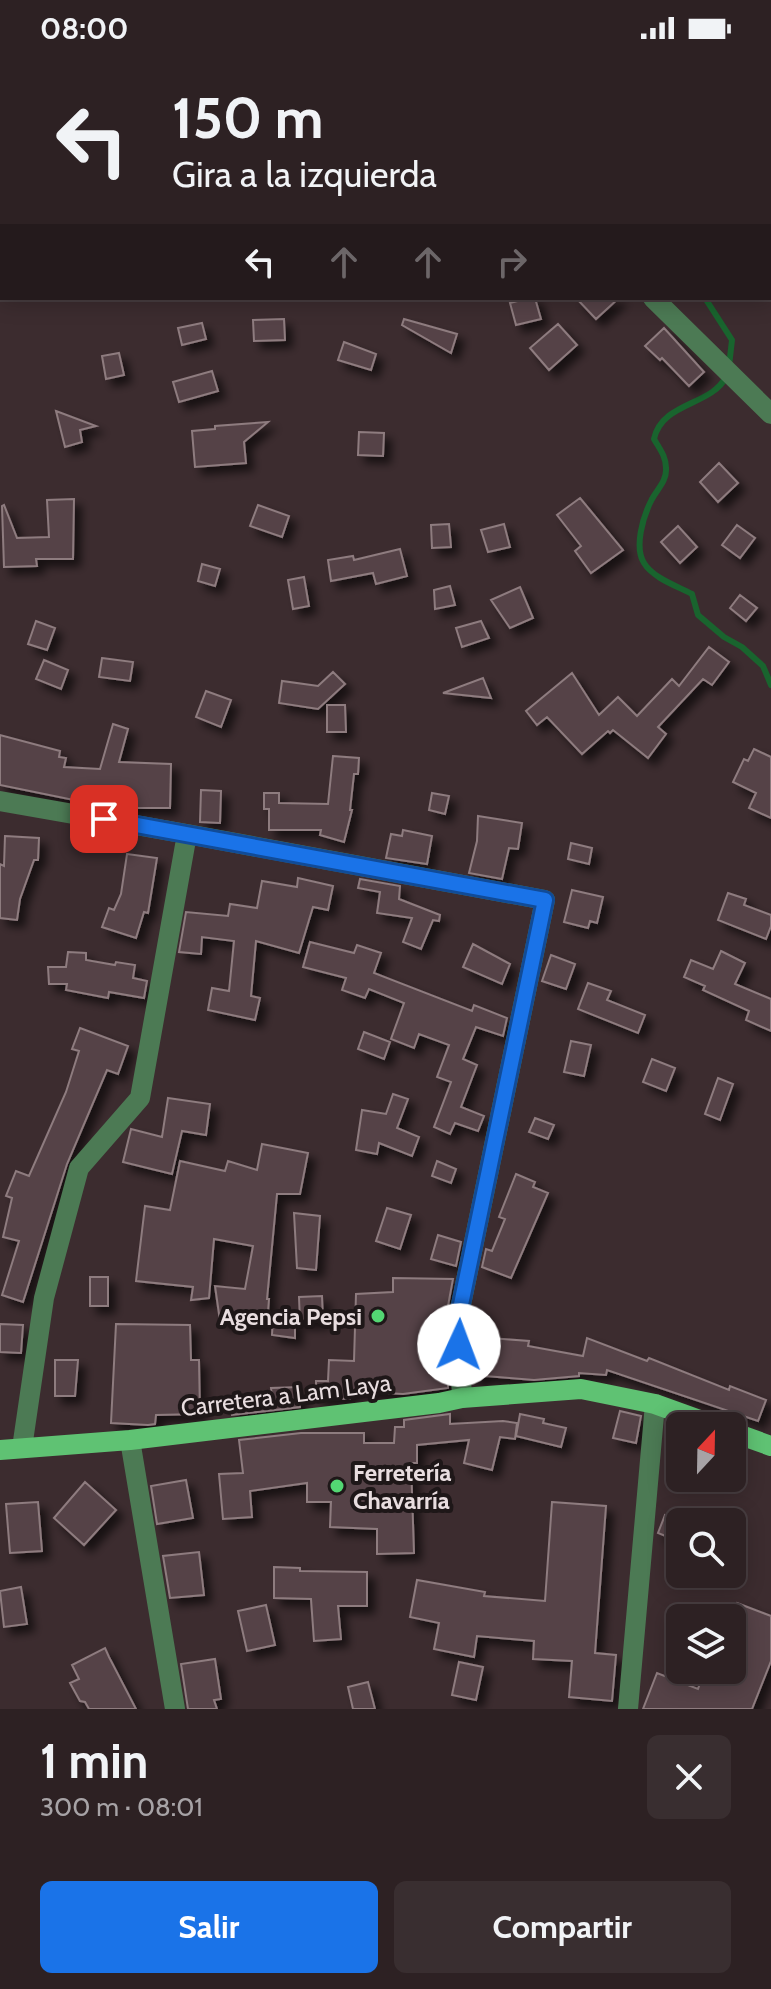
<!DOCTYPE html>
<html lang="es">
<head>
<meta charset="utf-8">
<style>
	:root { --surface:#2d2123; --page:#392e30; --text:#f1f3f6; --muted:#a7a3a6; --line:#483e41; --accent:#1a73e8 }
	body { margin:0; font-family:Cabin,sans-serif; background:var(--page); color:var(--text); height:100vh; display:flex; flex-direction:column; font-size:30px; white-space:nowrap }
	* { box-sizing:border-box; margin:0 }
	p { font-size:26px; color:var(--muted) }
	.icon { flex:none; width:44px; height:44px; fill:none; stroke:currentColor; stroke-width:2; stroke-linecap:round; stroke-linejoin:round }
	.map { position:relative; height:1653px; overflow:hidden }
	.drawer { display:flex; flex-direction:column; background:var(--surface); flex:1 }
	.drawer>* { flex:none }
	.guide { position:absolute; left:0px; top:0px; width:772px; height:244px; box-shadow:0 4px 20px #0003,0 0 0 2px var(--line); background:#2d2123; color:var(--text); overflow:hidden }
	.needle { width:52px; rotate:22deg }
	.tools { position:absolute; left:666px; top:1356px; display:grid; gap:16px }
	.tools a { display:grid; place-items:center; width:80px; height:80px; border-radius:12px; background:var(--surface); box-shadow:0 4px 20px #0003,0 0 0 2px var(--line); font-size:40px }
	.pin { position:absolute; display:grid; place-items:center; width:68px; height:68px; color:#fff; margin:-34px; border-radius:16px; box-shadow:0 4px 12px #0006 }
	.me { position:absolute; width:88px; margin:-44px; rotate:2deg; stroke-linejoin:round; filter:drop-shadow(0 0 6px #0008) }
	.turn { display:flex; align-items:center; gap:28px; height:168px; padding:0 40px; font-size:36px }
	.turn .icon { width:104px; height:104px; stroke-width:2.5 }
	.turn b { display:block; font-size:56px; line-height:68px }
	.lanes { display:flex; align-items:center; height:76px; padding:0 40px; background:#0003; justify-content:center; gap:40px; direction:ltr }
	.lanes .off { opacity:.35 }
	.round { display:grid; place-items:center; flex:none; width:84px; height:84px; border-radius:12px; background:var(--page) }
	.head { display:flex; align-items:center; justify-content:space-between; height:136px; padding:0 40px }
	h1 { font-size:48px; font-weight:700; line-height:60px }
	.primary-button { display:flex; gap:16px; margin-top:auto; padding:16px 40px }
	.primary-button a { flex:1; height:92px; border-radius:12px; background:var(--accent); color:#fff; font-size:32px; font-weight:700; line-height:92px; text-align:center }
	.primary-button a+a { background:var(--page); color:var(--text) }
	.status { display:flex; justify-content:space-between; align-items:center; height:56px; padding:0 40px; background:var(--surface); direction:ltr }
	.status svg { height:22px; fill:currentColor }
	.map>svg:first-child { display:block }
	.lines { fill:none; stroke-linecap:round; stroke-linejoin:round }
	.stream { stroke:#19642e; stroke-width:6 }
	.building { fill:#544346; stroke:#8e7b7f; stroke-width:2; filter:url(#shadow) }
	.minor { stroke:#4c7a54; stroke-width:20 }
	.major { stroke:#5fc273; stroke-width:20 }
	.route-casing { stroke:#114b97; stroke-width:20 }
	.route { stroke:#1a73e8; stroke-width:14 }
	.poi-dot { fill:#53d673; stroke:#1e1718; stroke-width:3 }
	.labels { text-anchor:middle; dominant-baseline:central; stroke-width:8; stroke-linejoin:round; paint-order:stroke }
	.poi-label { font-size:24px; font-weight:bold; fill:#e8dddf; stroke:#1e1718; text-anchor:end }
	.street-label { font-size:24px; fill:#e8dddf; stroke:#1e1718 }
</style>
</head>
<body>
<div class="status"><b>08:00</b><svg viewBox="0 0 49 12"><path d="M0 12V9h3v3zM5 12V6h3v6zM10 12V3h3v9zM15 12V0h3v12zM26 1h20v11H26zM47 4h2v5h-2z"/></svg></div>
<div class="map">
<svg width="771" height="1653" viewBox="0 0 771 1653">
	<defs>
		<filter id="shadow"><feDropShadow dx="7" dy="7" stdDeviation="4" flood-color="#0009"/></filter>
	</defs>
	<rect width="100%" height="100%" fill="#3c2c2f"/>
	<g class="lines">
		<path class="stream" d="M770,118H771
			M705,242L732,284L729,310
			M726,321C711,350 662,346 654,383C659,392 666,400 666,412C667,426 656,434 651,445C643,461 634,491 644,507C653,522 677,530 692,538L698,559L724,581L742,591L763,610L771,629"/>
	</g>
	<path class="building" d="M529,242H535L541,263L516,269L510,247Z
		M576,242H619L596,263Z
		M284,263L285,284L254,285L253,264Z
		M404,263L457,278L451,297L402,269Z
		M202,267L206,283L182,289L178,272Z
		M558,268L577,289L549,314L530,292Z
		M664,272L704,316L689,330L662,302L660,304L645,290Z
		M344,286L376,298L371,314L338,304Z
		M119,297L124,319L106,323L102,300Z
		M212,315L218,335L179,346L173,326Z
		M56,355L96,370L80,374L82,386L65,391Z
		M268,366L244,386L246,407L195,411L192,375L215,373V370Z
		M359,376L384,377L383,400L358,399Z
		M719,407L738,427L718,446L700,426Z
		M580,442L623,494L591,517L575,495L581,490L557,459Z
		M74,443L73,503H36L37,510L4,511L2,450L4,449L17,482L49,481L47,444Z
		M258,449L289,460L282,481L250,470Z
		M449,468L451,491L432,492L431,469Z
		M504,468L510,491L488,496L481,474Z
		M737,469L755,482L740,502L722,489Z
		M678,470L697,491L680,507L661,486Z
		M400,493L407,520L376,528L373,517L331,525L328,504L353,500L354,504Z
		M202,508L220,513L215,530L198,525Z
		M304,521L309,550L293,553L288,524Z
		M450,530L455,549L435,553L434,534Z
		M520,531L533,562L510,572L491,544Z
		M740,539L757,552L746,565L730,552Z
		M36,565L55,572L47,594L28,588Z
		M481,565L489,582L462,591L456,572Z
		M709,591L729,606L712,629L703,623L658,671L666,678L648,702L613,674L610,677L608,675L582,698L547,661L537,669L526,655L572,617L599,659L618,641L637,660L672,623L679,630Z
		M102,602L133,606L130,625L99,621Z
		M44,604L68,614L61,633L36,623Z
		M333,616L345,628L318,653L279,647L282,625L318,630Z
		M483,622L491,642L443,637Z
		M206,635L231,644L221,671L196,661Z
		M327,649H345L346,676H327Z
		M113,668L128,673L119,706L171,708L170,752H113L0,729V679L60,695L59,701L66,702L64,711L100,713Z
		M754,693L771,701V762L749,752L756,737L733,726L744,703L748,705Z
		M333,700L359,702L358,718H354L350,754H352L344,786L320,779L321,774H269V753H264V737H279V747L328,748Z
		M201,734L221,735L220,767L200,766Z
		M432,737L449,740L445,758L429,754Z
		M478,760L522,767L518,793L509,792L502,823L469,817L477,785Z
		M403,774L432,780L427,808L386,802L391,778L402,780Z
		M5,780L39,782L38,804H34L20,843L17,864L0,862V808L4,810Z
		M571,787L592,792L589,808L568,803Z
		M127,798L157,802L148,857L144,856L136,882L102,871L109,852L114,854L121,838Z
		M298,822L333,830L328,854L313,851L299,897L256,885L251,940L260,942L255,964L208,954L212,932L229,935L234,885L202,881L201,898L179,896L186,856L228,860L230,848L257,852L262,825L297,831Z
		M360,823L400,830L399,843L440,859L439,865L433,864L421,893L403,886L412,862L377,857L380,836L358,832Z
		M572,834L603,841L597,867L590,865L588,872L564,866Z
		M728,837L746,843L744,849L771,859V870L766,883L718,864Z
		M310,886L354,897L357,889L381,897L374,917L472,955L474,949L507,962L503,980L476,971L463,1003L477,1009L461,1051L484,1060L478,1075L455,1067L450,1078L434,1071L451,1026L437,1021L449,989L419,978L414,992L391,983L404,947L369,933L365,942L342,934L346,922L303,911Z
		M473,888L510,908L502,928L463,911Z
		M721,895L745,907L735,928L771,943V975L746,964L749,955L703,934L705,930L684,921L691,904L713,913Z
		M68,896L86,897V904L115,909L116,906L135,909L133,922L147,925L144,942L109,936L108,942L66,934L67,928H49L48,911H66Z
		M551,899L575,908L566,933L542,925Z
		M588,927L611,935L607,944L645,959L638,977L578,953Z
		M80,972L128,990L118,1018L107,1014L67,1108L23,1246L2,1239L19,1185L3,1181L12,1142L6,1140L16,1115L29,1120L40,1095L66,1036L79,995L72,993Z
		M364,976L390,986L384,1003L358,993Z
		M571,985L591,989L584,1020L564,1016Z
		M652,1003L675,1012L666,1035L643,1026Z
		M718,1022L733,1028L720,1064L705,1058Z
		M393,1038L408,1043L397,1072L419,1081L412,1100L379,1087L377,1098L356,1094L362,1054L386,1058Z
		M168,1042L210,1048L206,1079L182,1075L172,1118L123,1106L131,1073L162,1081Z
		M535,1062L554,1069L548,1083L529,1076Z
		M262,1088L308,1097L300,1138H277L267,1243H269L267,1269L220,1265L215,1230L245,1233L253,1190L214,1183L209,1242L191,1244L193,1231L136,1225L145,1150L170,1154L180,1105L225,1115L228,1105L257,1114Z
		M437,1105L456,1113L451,1127L432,1120Z
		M516,1118L535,1126L533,1131L548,1137L511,1222L482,1211L486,1193L492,1195L505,1163L499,1161Z
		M387,1152L411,1159L400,1193L376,1185Z
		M294,1157L320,1160L316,1214L297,1212Z
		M438,1179L461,1186L456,1210L431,1203Z
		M90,1221H108V1250H90Z
		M393,1222L453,1223L442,1282H446L448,1332L403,1338L350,1335V1343L316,1342V1325H328L329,1304L354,1305L356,1238L393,1236Z
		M322,1240L323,1265L300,1266L299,1241Z
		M273,1262H295V1282L272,1279Z
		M0,1268L23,1269L21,1297L0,1296Z
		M116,1268L190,1269L191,1304H199L200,1358L156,1359L155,1368L148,1369L111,1367Z
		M490,1280V1282L529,1285L528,1290L583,1300L587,1282L647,1305L649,1302L729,1334L730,1330L766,1344L758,1365L607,1314L606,1319L579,1317V1320L534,1324L485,1320L474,1325L472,1281Z
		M55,1304H78L75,1340H55Z
		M299,1331L300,1351L232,1359L230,1345L272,1340L271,1332Z
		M620,1355L641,1360L636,1387L613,1382Z
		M450,1358V1368L503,1365L517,1367L515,1383L500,1381L492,1414L464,1407L469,1384L417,1389V1407H411L414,1497L377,1498V1473L330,1471L331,1446H307V1427L250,1435L252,1461L223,1463L219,1418L243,1417L239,1384L301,1377H364V1387H394L395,1371H404V1364Z
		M520,1358L544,1363L543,1367L566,1372L561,1391L516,1380Z
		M186,1424L193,1462L157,1468L151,1430Z
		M85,1426L116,1454L84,1489L54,1462Z
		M38,1446L42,1495L10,1497L6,1448Z
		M552,1446L606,1450L595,1597L616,1599L612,1645L569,1641L572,1605L533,1603L534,1585L477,1580L474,1601L434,1593L439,1567L410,1561L417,1524L485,1536L484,1540L545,1545Z
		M665,1459L680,1464V1486L658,1477Z
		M199,1496L204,1539L170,1542L163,1500Z
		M274,1511L300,1512V1515L367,1516V1550H338L341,1583L314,1585L311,1543L274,1542Z
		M21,1531L27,1568L4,1571L0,1535Z
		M737,1547L771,1560V1605L752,1653H643L657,1617L698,1633L704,1616L710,1619L712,1614H732V1559Z
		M266,1549L275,1589L247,1595L238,1555Z
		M105,1592L109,1601L136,1653H89L85,1646L80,1645L70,1627L79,1623L72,1609Z
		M215,1603L221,1643L214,1644L217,1653H188L181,1608Z
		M459,1606L483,1611L476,1644L452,1639Z
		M368,1626L375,1653H353L348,1631Z"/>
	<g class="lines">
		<path class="minor" d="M508,0L511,2
			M653,242L771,358
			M0,745L187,778L140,1042L79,1112L44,1242L22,1392
			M187,778L545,844L458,1263L462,1342
			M130,1384L175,1653
			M628,1653L655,1348"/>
		<path class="major" d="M732,1376L771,1390
			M0,1394L130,1384L439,1347L462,1342L581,1333L655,1348L716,1370"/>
	</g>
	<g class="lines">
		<g class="route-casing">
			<path id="route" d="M104,763L545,844L458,1263L459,1289"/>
		</g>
		<use href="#route" class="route"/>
	</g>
	<g class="poi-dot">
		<circle cx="378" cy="1260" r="8"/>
		<circle cx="337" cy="1430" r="8"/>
	</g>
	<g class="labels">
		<g class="poi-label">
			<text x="362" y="1260">Agencia Pepsi</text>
			<text x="353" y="1416" text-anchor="start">Ferretería<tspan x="353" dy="28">Chavarría</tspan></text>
		</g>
		<g class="street-label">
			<text transform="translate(286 1339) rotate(-7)">Carretera a Lam Laya</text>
		</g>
	</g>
</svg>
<div class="tools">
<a><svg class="needle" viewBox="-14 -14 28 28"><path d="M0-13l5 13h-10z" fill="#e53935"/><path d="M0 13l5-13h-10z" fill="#a7a3a6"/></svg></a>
<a><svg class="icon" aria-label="search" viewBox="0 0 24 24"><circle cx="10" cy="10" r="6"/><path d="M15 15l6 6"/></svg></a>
<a><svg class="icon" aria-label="layers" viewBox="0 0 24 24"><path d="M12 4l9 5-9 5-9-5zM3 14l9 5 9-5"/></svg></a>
</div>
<div class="pin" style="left:104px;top:763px;background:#d93025"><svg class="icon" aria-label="arrive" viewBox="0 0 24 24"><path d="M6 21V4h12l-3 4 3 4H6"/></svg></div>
<svg class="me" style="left:459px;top:1289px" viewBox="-20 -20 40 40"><circle r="19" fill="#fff"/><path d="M0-13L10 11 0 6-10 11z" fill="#1a73e8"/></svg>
<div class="guide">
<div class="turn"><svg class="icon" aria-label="left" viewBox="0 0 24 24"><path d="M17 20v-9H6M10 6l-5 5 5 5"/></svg><div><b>150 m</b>Gira a la izquierda</div></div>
<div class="lanes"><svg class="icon" aria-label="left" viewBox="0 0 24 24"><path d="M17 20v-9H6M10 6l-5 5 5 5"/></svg><svg class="icon off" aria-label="ahead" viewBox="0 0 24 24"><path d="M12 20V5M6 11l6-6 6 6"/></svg><svg class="icon off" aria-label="ahead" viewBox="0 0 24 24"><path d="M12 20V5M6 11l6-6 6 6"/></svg><svg class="icon off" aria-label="right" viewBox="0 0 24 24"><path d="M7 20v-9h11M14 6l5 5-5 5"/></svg></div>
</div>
</div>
<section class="drawer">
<div class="head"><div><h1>1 min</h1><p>300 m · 08:01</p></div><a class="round"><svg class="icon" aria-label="close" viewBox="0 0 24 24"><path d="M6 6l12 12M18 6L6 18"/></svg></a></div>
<div class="primary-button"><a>Salir</a><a>Compartir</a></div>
</section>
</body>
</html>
